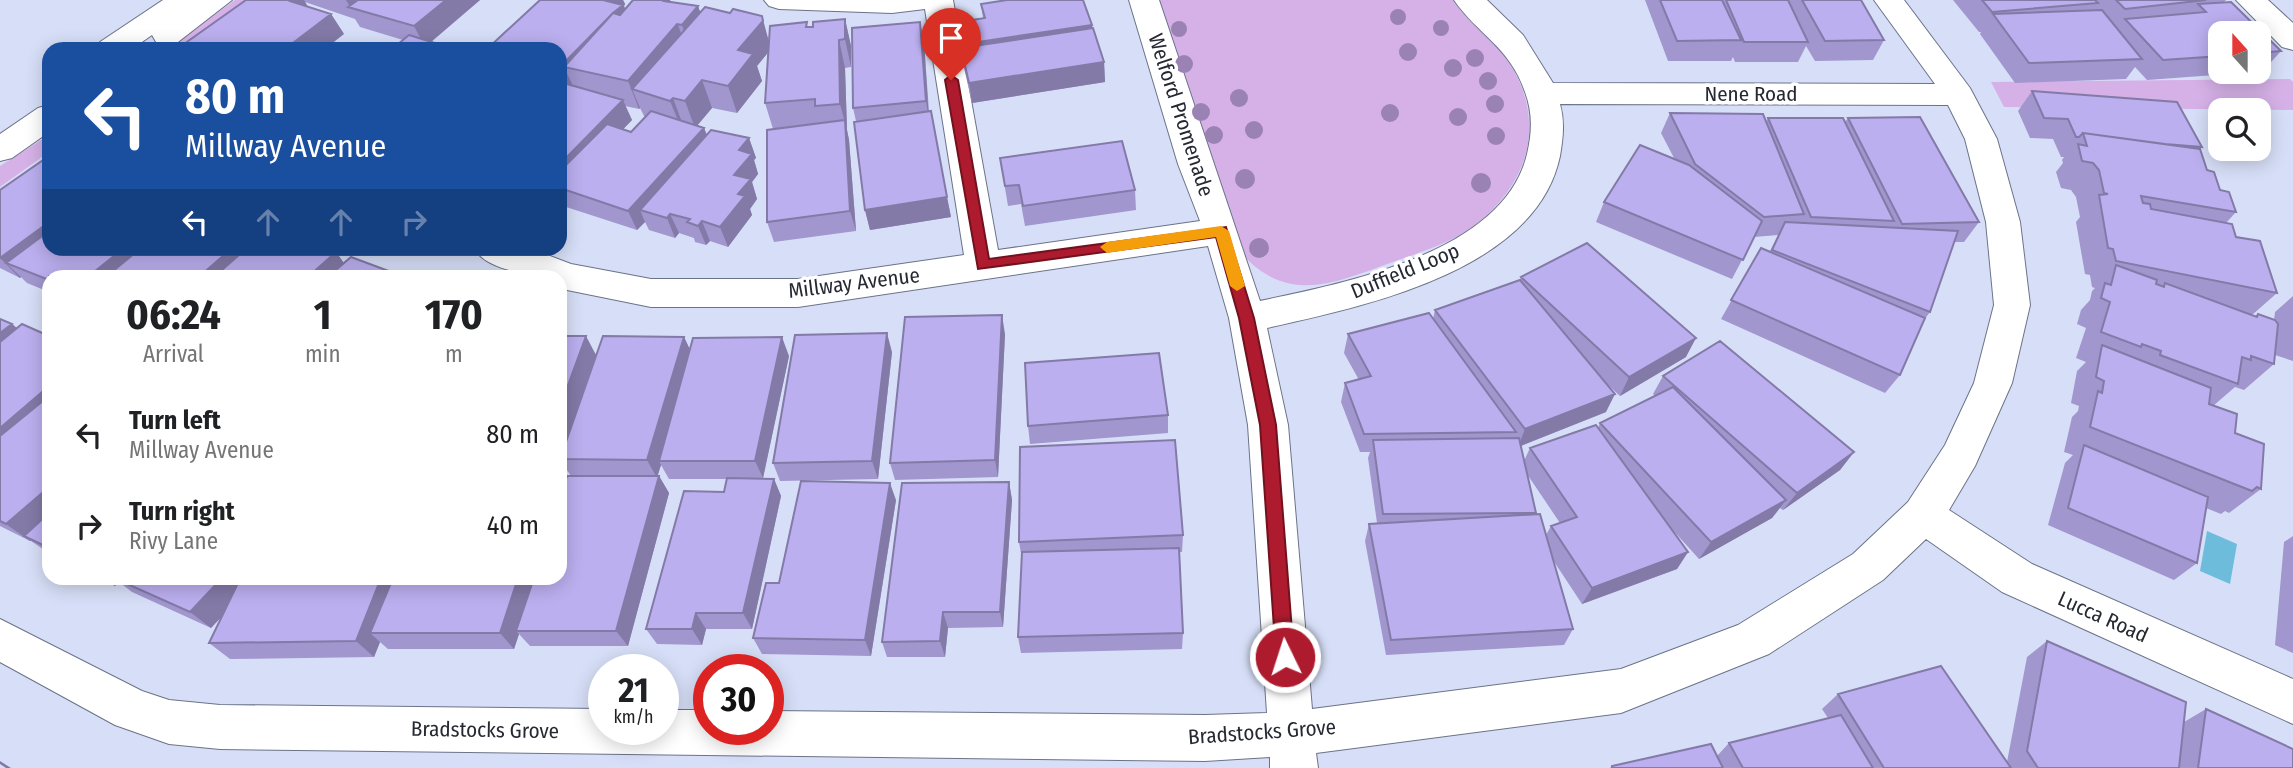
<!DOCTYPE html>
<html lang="en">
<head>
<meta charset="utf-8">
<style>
	:root { --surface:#fff; --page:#f2f2f2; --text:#202124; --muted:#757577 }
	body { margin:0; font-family:"Fira Sans Condensed",sans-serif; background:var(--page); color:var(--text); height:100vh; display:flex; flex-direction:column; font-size:26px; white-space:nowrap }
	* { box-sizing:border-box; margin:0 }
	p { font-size:23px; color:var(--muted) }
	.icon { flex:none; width:38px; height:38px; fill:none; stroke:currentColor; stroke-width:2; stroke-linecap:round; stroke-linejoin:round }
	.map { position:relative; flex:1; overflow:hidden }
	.side { position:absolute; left:42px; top:270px; width:525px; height:315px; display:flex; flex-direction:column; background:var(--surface); border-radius:21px; box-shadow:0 4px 18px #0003 }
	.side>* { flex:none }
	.guide { position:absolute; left:42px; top:42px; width:525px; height:214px; border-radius:21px; box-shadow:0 4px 18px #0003; background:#1a4fa0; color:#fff; overflow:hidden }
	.needle { width:46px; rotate:339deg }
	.tools { position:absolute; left:2208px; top:21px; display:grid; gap:14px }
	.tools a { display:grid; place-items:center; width:63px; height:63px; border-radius:14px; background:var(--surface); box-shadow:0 4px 18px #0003; font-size:35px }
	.speed { position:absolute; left:588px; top:654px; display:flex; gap:14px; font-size:35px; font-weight:700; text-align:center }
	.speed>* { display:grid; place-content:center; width:91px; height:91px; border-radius:50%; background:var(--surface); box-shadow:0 4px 18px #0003; line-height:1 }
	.speed small { font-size:18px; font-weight:400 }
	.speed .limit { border:10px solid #d22; background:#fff; color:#111 }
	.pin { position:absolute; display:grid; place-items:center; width:60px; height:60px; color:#fff; margin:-72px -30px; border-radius:50% 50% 50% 0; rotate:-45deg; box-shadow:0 0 7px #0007 }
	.pin .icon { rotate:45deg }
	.me { position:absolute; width:77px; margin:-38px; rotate:356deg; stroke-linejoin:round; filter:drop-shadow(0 0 5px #0008) }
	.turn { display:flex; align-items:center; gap:24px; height:147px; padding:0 28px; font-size:32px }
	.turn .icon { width:91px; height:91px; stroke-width:2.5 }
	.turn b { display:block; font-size:49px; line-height:60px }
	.lanes { display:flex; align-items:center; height:66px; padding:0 28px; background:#0003; justify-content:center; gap:35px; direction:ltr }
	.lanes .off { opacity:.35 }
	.eta { display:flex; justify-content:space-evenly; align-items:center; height:119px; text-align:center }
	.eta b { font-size:42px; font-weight:700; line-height:49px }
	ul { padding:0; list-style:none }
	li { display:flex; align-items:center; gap:21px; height:91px; padding:0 28px }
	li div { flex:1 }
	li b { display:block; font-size:26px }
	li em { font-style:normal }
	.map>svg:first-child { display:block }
	.green { fill:#d6b1e7 }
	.water { fill:#6dbcdc }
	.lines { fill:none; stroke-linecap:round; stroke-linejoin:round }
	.minor-casing { stroke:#6b7388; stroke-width:2 }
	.tertiary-casing { stroke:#6b7388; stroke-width:2 }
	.minor { fill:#fff; fill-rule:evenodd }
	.tertiary { fill:#fff; fill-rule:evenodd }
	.tree { fill:#9a83b4 }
	.wall { fill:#a196ce; fill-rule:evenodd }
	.shaded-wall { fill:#837aa7 }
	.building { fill:#bbafef; stroke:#837aa7; stroke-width:2 }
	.route { fill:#ae1b2e; stroke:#71121e; stroke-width:2 }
	.slow { fill:#f59e0b }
	.labels { text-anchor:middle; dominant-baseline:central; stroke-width:7; stroke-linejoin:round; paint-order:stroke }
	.street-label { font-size:21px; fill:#262932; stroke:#fff }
</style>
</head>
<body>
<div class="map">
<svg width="2293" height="768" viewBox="0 0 2293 768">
	<rect width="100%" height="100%" fill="#d7dff8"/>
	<path class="green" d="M235,0H266L199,49H166Z
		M1152,0H1453C1466,9 1476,22 1487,33C1540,91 1547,159 1486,216C1459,241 1424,251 1390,263C1337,282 1289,305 1243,255Z
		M2290,79L2293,82V110L2004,107L1991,82Z
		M49,135V152L0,187V166Z"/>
	<path class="water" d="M2207,531L2237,544L2230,584L2200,571Z"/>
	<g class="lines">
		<g class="minor-casing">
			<path id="minor" d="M764,0H953L998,250L1200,221L1178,164L1129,0H1159L1260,301C1344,283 1504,253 1527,154C1532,133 1533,113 1525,92C1510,47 1477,34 1454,0H1487L1523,35L1553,83L1935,84L1874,0H1904L1970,88L1997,139L2020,222L2030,305L2012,383L1975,466L1949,510L2032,564L2293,679V724L2002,592L1926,539L1883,580L1769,654L1621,713L1316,753L1318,768H1270V757L1205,761L220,749L169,744L115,725L0,662V619L142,691L169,700L220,705L604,709V730H663V710H709V730H768V711L1205,715L1267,713L1248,425L1229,318L1208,246L798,307H651L567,290L560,288V276C536,276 487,272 474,248H529L571,264L651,279H798L964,255L925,9L892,13L779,9L769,6ZM1560,104L1948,105L1965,139L1986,222L1994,305L1974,383L1945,445L1908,502L1853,554L1738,625L1621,669L1312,709L1288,425L1267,328C1365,306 1536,271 1560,156C1563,138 1565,122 1560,104Z
				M2236,0H2268L2293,23V50L2282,47Z"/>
		</g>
		<g class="tertiary-casing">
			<path id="tertiary" d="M163,0H232L178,42L167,45L156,42L152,35L132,49H96L100,42Z
				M49,105V132L12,158L0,161V134L38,108Z"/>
		</g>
		<use href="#minor" class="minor"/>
		<use href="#tertiary" class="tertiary"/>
	</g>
	<g class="tree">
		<circle cx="1398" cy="17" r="8"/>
		<circle cx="1441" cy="28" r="8"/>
		<circle cx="1179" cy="29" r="8"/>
		<circle cx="1408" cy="52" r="9"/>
		<circle cx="1475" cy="58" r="9"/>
		<circle cx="1184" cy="64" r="9"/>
		<circle cx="1453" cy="68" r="9"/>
		<circle cx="1488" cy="81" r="9"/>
		<circle cx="1239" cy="98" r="9"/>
		<circle cx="1495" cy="104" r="9"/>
		<circle cx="1201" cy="112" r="9"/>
		<circle cx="1390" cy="113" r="9"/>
		<circle cx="1458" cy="117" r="9"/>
		<circle cx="1254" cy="130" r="9"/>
		<circle cx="1214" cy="135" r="9"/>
		<circle cx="1496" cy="136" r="9"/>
		<circle cx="1245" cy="179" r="10"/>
		<circle cx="1481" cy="183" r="10"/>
		<circle cx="1259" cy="248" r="10"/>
	</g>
	<path class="wall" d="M246,0H480L431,42L403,40L360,27L355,19L305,2L308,7L331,14L344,34Z
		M540,0H623L625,4L624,6L625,9L671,2L698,6L700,12L769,40L808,27L845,19L851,46V67L845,68L847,130L849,140L856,231L774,242L767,222L773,129L765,103L769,51L757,66L762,81L737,113L712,108L697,126L704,128L707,135L749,138L756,158L754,160L758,174L752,182L757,199L750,209L752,215L728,247L710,241L706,245L695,242L694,238L679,233L675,238L649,230L645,222L637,230L560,205V49ZM625,106L639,109L640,108L644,116L645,117L631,132L623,129L632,120Z
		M1645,0H1861L1884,40L1873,60L1815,61L1806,46L1798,62H1735L1733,57L1731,61H1668Z
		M1953,0H2226L2224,2L2281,51L2263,71L2259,72V33H2221V72H2256L2147,80L2135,67L2126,79L2015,83L1980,34L1981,32H1979Z
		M981,4L1092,25L1104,62L1105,82L972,103L964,68L961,48H963L959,22L983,18Z
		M924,42L929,111L951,217L870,230L865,210L856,121L853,108Z
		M2032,91L2202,147L2200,150L2207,170L2236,212L2226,223L2277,293L2252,315L2255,316L2258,314L2274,320L2275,312L2293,296V361L2275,355L2274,364L2244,390L2235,387L2213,406L2235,433L2261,489L2229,513L2225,511L2221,514L2206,508L2197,563L2174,580L2048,525L2065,463L2073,455L2064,452L2072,417L2078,411L2079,406L2071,403L2077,371L2086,362L2076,358L2086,328L2077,324L2081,310L2090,300L2092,291L2095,288L2092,287L2090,275L2085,274L2076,222L2080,217L2076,197L2071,190L2061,188L2056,172L2063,163L2062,160L2064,157H2061L2053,139L2030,138L2018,111Z
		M1670,113L1766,122L1768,118L1845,122L1848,118L1979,222L1964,242H1954L1930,312L1924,320L1900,375L1885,393L1721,319L1761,248L1770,251L1778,235L1754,237L1732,279L1596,222L1604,202L1674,158L1661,133Z
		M1000,158L1135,190L1136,210L1025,226L1021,204L1008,206Z
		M0,190L49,248L336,252L344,263L49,276V292L27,283L21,277L20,278L0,268Z
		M1521,277L1686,357L1620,396L1606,383V412L1521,446L1524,461L1530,448L1598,428L1600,423L1655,396L1653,394L1663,376L1854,452L1840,470L1783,510L1780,508L1772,518L1699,559L1670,527L1688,552L1677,569L1582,604L1553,560L1573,629L1564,645L1386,655L1365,541L1369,524L1377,523L1368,458L1370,452H1360L1341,402L1345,383L1359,380L1344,353L1348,334L1433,319L1435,310L1520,280ZM1527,474L1560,523L1551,526L1546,535L1535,515L1536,513Z
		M0,319L12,324L17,328L49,336V553L31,541H30L0,526Z
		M1005,334L998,477L895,480L890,463Z
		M560,336L596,354L684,337L690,350L789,356L763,478L774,479L781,496L752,629H706L702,645L657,644L646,629L724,492L727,479H669L661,465L657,476H659L669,493L628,646H530L519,634L514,649H388L380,642L374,657L230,659L209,643L223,615L211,628L132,592L119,582L115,586L98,578H560V486L563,490L571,476L560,460Z
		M892,352L878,479L780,481L773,463Z
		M1168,415V433L1030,444L1028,426Z
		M1009,482L1012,500L1003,627L948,628L945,657H887L882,642Z
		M896,500L871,656L762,654L753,638L779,583Z
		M1183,535L1182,552H1179L1183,633L1182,649L1021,653L1018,637L1022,559L1019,542Z
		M2293,536V653L2275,645L2284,542Z
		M2047,641L2184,722L2206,709L2293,768H1610L1612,766L1717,756L1729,743L1828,718L1822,709L1838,694L2007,762L2027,657Z"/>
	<path class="shaded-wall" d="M291,0H304L312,14L290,1Z
		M346,0H384L351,8Z
		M446,0H480L425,47L414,26Z
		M601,0H623L625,4L624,6L631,25L564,67L572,84L563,94L560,89V67Z
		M665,0H670L687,52L632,89L640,108L639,109L628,81Z
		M698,6L708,34L692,53L682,25Z
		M331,14L344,34L325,49H285Z
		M762,16L771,49L757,66L762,81L737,113L728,86L738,50Z
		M845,19L851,46V67L845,39Z
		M920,22L924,42L929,121L926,101Z
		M1092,25V45L968,64L965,44Z
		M839,40L845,68L847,130L849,140L856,231L850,211L845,122L840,104Z
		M1104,62L1105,82L972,103L969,83Z
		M702,80L712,108L695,128L685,101Z
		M673,98L683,125L681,128L670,101Z
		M623,100L632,120L565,190L560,188V164Z
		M704,128L712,148L640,210L645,222L637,230L628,211Z
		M749,138L756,158L754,160L758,174L752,182L757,199L750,209L752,215L728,247L720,227L734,175L739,150Z
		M947,197L951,217L870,230L865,210Z
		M670,214L679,233L675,238L667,218Z
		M702,221L710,241L706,245L698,226Z
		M49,222V248L6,263L21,277L20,278L0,258Z
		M124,248H166L131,276H89Z
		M232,248H271L239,276H200Z
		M336,252L350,272L345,276H309Z
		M1002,315L1005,334L998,477L995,460Z
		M12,324L33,343L0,370V333Z
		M887,333L892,352L878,479L872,461Z
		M586,336L596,355L560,458V407Z
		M684,337L693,356L659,461L661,465L657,478L647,460Z
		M782,337L789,356L763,478L755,461Z
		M1696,338L1686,357L1620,396L1629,377Z
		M49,386V423L0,465V428Z
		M1615,394L1606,412L1518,447L1525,429Z
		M1854,452L1840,470L1783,510L1797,493Z
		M659,476L669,493L628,646L616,631Z
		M774,479L781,496L752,629L743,613Z
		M1009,482L1012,500L1003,627L1000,612Z
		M890,483L896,500L871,656L865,640Z
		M49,487V524L24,536L31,541H30L6,524Z
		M1786,500L1772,518L1699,559L1711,542Z
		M1688,552L1677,569L1582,604L1592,588Z
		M104,578H112L119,582L115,586Z
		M222,578H258L211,628L190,612Z
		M381,578H404L370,633L380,642L374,657L356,641Z
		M518,578H537L516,631L519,634L514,649L500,633Z
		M943,612L948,628L945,657L940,641Z
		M696,613L706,629L702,645L692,629Z
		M0,761L11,768H6L0,764Z"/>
	<path class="building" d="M246,0H291L290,1L331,14L285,49H177Z
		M358,0H446L414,26L348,7Z
		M540,0H603L623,5L613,13L560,67V49H487Z
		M633,0H665L664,1L698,6L682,25L677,24L628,81L564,67L613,13L620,15Z
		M1007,0H1083L1092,25L965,44L959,22L985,18L981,4Z
		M1660,0H1722L1741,40L1677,41Z
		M1726,0H1788L1808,42H1744Z
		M1802,0H1861L1884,40L1825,41Z
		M1982,0H2095L2098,3L1992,12Z
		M2116,0H2206L2125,9Z
		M2231,2L2281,51L2259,53V33H2221V56L2163,60L2125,19L2206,12L2198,4Z
		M705,7L730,13L733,9L762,16L763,21L738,50L753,54L728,86L702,80L685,101L673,98L670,101L632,89Z
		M2102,10L2142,59L2029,63L1993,14Z
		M845,19V39L839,40L840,104L815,106V99L765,103L770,26L807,22L806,27H813V22Z
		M920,22L926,101L853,108L852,28Z
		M1093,28L1104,62L969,83L961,48Z
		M409,35L454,49H392Z
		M560,82L623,100L560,164Z
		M2032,91L2177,102L2202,147L2165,144L2083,133L2079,137H2076L2068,119L2044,118Z
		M651,111L704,128L628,211L560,188V171L607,124L631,132Z
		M931,111L947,197L865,210L854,122Z
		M1670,113L1763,114L1804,214L1764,217L1695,164Z
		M1920,117L1979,222L1902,224L1848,118Z
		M1768,118H1843L1894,221L1811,217Z
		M845,120L850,211L767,222V130Z
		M711,130L749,138L739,150L752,154L734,175L751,179L738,194L745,196L720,227L702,221L698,226L687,222L690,219L670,214L667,218L640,210Z
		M2083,133L2200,149L2207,170L2214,172L2220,190L2229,192L2236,212L2141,196L2143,203L2150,204L2151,209L2232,224L2236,237L2260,241L2277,293L2116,261L2113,249L2108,248L2099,195L2108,194L2104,193L2099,170L2093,163L2082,161L2078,144L2087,146Z
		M1122,141L1135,190L1023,206L1019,185L1005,186L1000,158Z
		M1640,145L1689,165L1762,221L1743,260L1604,202Z
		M49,156V222L0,258V190Z
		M1785,222L1958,231L1930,312L1772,250Z
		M49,231V248H124L89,276H49V280L6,263Z
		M1587,243L1696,338L1629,377L1521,277Z
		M141,248H232L200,276H107Z
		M247,248H326L336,252L309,276H215Z
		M1761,248L1925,318L1900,375L1731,300Z
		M351,257L402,276H329Z
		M2116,265L2157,280L2156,284L2164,287L2165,283L2257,317L2258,314L2275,320L2278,324L2274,364L2251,356V360L2242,357L2238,384L2160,355L2161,351L2142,344L2141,347L2101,332L2110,302L2101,298L2105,283L2111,285Z
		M1520,280L1615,394L1525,429L1435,310Z
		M1429,313L1516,432L1364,434L1345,383L1371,376L1348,334Z
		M1002,315L995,460L890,463L905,317Z
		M0,319L12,324L0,333Z
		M22,324L49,336V386L0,428V342Z
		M887,333L872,461L773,463L795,335Z
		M560,336H586L560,407Z
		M603,336L684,337L647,460L560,459Z
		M782,337L755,461H659L693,338Z
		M1720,341L1854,452L1797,493L1663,376Z
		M2102,345L2211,388L2209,404L2237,414L2235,433L2264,444L2261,489L2257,487L2252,491L2090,427L2098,391L2102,393L2104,381L2096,377Z
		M1159,353L1168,415L1028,426L1025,363Z
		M1673,387L1786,500L1711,542L1600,423Z
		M49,396V487L6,524L0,521V436Z
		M1596,425L1688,552L1592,588L1551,526L1577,517L1530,448Z
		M1519,438L1536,513L1383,514L1373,440Z
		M1175,440L1183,535L1019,542L1020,447Z
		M2084,445L2208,497L2197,563L2068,508Z
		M567,476H659L616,631H516L534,578H560V497Z
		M727,478L774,479L743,613H696L692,629H646L684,491L724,492Z
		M801,481L890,483L865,640L753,638L766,583H779Z
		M1009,482L1000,612H943L940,641L882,642L902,483Z
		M49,513V548L24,536Z
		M1540,514L1573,629L1391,640L1369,524Z
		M1179,548L1183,633L1018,637L1022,552Z
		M114,578H222L190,612Z
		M261,578H381L356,641L209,643L238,583Z
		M393,578H518L500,633H370Z
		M2047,641L2186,702L2179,768H2038L2027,751Z
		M1941,666L2011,768H1884L1838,694Z
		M2206,709L2293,749V768H2198Z
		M1841,715L1873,768H1743L1729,743Z
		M1711,744L1723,768H1612V766Z"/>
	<path class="route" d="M951,75L958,80L989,259L1226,227L1254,318L1276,425L1294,657L1292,663L1285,665L1279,663L1276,657L1260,425L1239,318L1216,237L978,269L945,80Z"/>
	<path class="slow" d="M1221,226L1229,231L1245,286L1237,291L1230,286L1216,237L1107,253L1100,247L1107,242Z"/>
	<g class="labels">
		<g class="street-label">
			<text x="1751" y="94">Nene Road</text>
			<text transform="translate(1181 115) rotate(72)">Welford Promenade</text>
			<text transform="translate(1405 271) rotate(-22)">Duffield Loop</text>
			<text transform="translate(854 283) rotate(-7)">Millway Avenue</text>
			<text transform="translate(2103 617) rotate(24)">Lucca Road</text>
			<text transform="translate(485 730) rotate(1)">Bradstocks Grove</text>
			<text transform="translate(1262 732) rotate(-4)">Bradstocks Grove</text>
		</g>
	</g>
</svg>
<div class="tools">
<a><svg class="needle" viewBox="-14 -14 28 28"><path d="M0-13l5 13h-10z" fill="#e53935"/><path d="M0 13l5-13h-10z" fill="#757577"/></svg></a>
<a><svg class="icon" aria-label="search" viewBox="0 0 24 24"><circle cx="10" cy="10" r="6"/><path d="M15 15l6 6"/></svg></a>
</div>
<div class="speed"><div>21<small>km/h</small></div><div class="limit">30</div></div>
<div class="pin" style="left:951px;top:80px;background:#d93025"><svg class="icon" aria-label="arrive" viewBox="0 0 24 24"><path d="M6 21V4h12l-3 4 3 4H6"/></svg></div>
<svg class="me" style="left:1285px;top:657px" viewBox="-20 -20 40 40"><circle r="17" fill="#ae1b2e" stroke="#fff" stroke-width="3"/><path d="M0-11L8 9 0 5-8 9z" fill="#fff"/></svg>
<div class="guide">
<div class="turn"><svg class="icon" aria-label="left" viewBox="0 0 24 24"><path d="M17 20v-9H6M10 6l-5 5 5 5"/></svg><div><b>80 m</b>Millway Avenue</div></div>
<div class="lanes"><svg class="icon" aria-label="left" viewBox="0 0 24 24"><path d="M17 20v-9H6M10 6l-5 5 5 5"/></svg><svg class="icon off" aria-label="ahead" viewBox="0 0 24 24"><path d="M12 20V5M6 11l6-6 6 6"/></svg><svg class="icon off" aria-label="ahead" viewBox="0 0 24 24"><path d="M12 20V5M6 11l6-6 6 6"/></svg><svg class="icon off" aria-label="right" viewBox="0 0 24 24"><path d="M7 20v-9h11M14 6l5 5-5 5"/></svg></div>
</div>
<section class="side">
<div class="eta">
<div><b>06:24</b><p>Arrival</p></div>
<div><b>1</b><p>min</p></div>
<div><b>170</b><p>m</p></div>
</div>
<ul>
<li><svg class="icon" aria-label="left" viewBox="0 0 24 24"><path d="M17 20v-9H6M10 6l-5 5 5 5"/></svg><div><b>Turn left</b><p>Millway Avenue</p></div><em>80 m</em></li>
<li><svg class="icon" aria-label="right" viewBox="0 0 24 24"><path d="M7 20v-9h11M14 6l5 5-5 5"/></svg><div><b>Turn right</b><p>Rivy Lane</p></div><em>40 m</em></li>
</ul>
</section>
</div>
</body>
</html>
